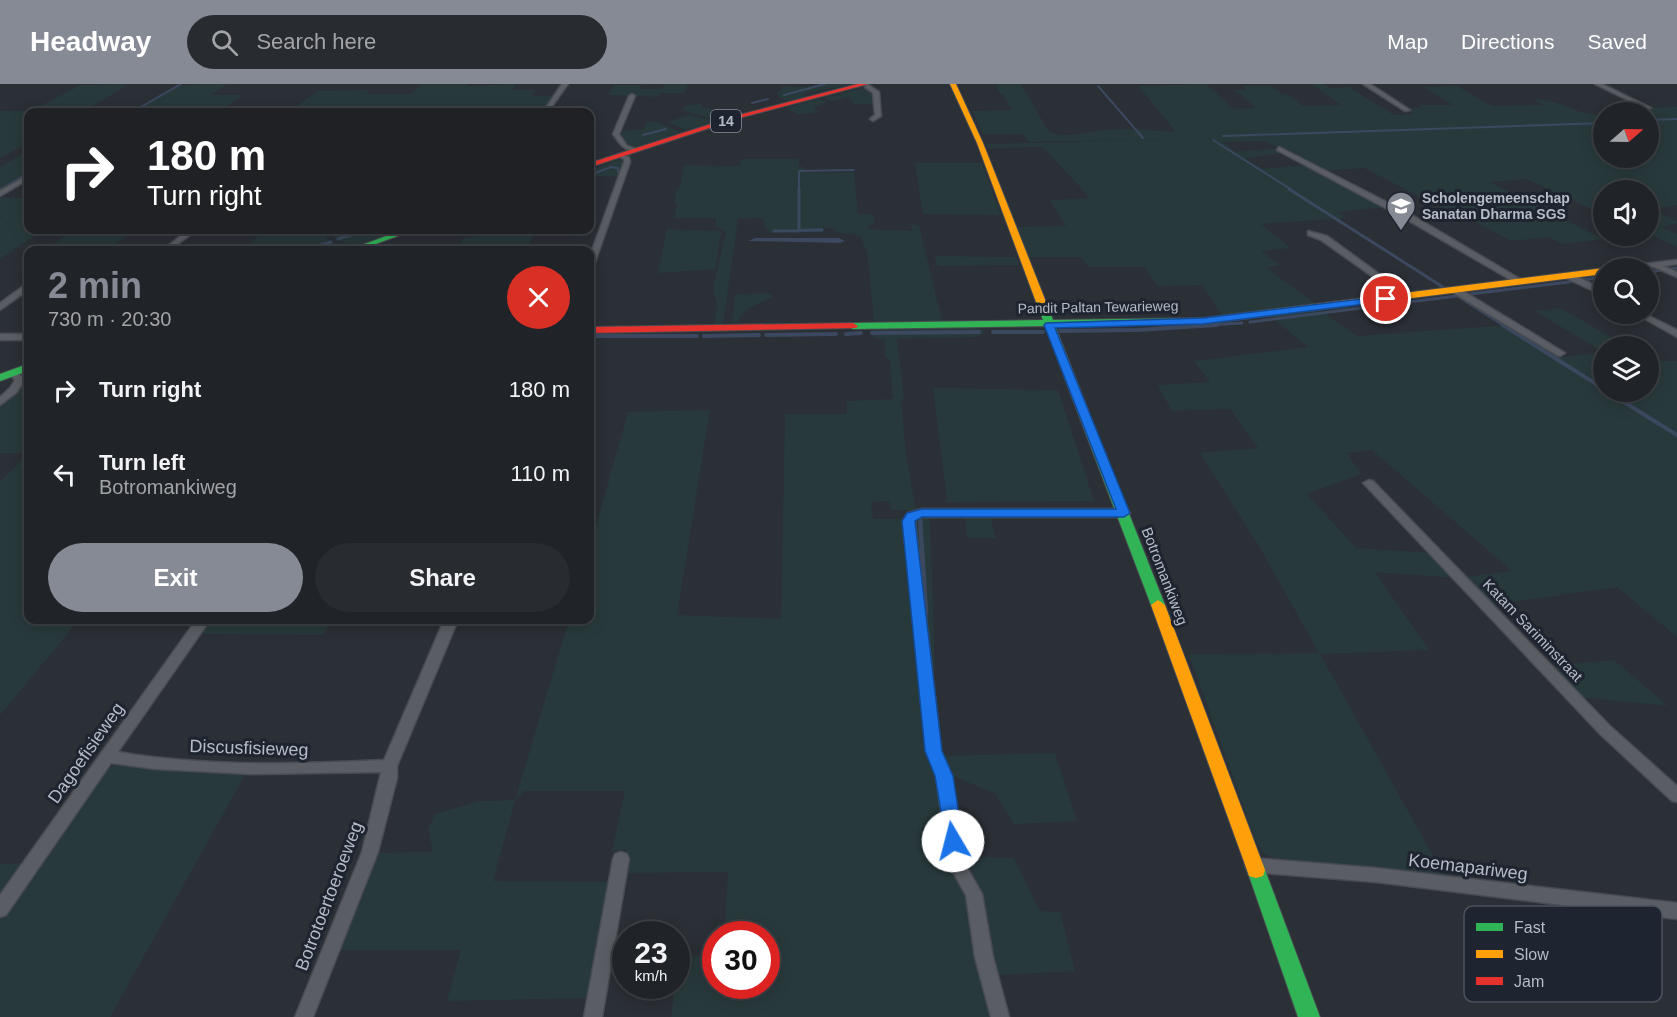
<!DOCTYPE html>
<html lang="en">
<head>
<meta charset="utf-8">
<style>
	:root { --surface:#202328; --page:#282b30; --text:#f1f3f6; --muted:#a2a4a8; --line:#3d4045; --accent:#858a94 }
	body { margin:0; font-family:Arial,sans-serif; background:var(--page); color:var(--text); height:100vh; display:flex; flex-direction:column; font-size:22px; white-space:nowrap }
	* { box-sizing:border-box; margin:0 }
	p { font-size:20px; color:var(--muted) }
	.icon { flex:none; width:33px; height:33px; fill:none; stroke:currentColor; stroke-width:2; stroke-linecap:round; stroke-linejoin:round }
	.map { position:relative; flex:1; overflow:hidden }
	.sheet { position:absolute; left:24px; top:162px; width:570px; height:378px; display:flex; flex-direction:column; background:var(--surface); border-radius:12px; box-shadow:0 3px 15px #0003,0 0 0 2px var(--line) }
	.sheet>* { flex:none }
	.banner { position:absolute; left:24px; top:24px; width:570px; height:126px; border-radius:12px; box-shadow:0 3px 15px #0003,0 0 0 2px var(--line); background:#202124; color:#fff; overflow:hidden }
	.needle { width:39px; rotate:70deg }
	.fabs { position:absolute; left:1593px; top:18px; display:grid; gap:12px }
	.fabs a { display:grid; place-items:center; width:66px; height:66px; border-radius:50%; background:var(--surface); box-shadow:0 3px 15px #0003,0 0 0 2px var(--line); font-size:30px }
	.speed { position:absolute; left:612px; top:837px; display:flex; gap:12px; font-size:30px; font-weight:700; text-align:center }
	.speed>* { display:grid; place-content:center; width:78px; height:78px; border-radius:50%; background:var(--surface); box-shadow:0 3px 15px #0003,0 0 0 2px var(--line); line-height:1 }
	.speed small { font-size:15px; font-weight:400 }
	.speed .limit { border:9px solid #d22; background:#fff; color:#111 }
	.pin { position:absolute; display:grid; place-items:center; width:51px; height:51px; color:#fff; margin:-26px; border:3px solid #fff; border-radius:50%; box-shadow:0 2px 6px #0007 }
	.me { position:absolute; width:66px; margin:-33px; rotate:352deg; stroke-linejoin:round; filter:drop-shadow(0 0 4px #0008) }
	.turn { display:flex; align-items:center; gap:21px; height:126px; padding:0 24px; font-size:27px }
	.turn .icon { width:78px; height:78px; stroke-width:2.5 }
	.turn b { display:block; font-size:42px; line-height:51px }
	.round { display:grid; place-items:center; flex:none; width:63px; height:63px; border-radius:32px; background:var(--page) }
	.overview { display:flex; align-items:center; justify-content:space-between; height:102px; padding:0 24px }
	h1 { font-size:36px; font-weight:800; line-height:45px; color:var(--accent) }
	.action { display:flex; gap:12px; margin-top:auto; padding:12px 24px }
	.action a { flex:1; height:69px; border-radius:36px; background:var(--accent); color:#fff; font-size:24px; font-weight:800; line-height:69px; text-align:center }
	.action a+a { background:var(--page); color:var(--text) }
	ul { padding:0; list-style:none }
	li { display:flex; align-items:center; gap:18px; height:84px; padding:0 24px }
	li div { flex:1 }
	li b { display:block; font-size:22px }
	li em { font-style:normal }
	header { display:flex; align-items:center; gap:36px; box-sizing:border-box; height:84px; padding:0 30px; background:var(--accent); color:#fff }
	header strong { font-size:28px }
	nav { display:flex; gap:33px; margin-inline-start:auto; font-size:21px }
	.search { width:420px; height:54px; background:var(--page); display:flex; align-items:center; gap:15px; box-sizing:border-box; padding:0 21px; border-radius:33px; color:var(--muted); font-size:22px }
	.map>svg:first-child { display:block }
	.green { fill:#28393c }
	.water { fill:#3b485f }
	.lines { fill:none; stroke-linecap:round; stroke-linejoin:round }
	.stream-far3 { stroke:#3b485f; stroke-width:2 }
	.stream-far2 { stroke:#3b485f; stroke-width:3 }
	.stream-far1 { stroke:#3b485f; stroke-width:4 }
	.stream { stroke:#3b485f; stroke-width:4.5 }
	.street-casing { stroke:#484b51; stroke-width:3 }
	.fast-casing { stroke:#484b51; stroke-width:2 }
	.slow-casing { stroke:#484b51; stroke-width:2 }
	.jam-casing { stroke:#484b51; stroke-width:2 }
	.street { fill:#5a5d64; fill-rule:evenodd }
	.fast { fill:#30b455; fill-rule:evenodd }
	.slow { fill:#ff9f0a; fill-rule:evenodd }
	.jam { fill:#e5322d; fill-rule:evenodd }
	.route { fill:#1a73e8; stroke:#114b97; stroke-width:1.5 }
	.labels { text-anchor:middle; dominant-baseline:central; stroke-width:6; stroke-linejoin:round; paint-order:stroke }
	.shield { fill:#1e2530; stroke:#888e9a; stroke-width:1.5 }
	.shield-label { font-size:14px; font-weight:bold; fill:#b5bbc7 }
	.far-poi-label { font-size:14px; font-weight:bold; fill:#b5bbc7; stroke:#1e2530; text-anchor:start }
	.far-street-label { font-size:14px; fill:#b5bbc7; stroke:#1e2530 }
	.street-label { font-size:15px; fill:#b5bbc7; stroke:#1e2530 }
	.near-street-label { font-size:18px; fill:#b5bbc7; stroke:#1e2530 }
	.key { fill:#1e2530; stroke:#4b525d; stroke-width:1.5 }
	.key-label { font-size:16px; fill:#b5bbc7 }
</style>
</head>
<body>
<header>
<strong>Headway</strong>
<div class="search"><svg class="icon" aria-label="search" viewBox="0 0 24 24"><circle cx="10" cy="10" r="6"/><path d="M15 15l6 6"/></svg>Search here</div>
<nav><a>Map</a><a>Directions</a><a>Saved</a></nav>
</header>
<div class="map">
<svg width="1677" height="933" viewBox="0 0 1677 933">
	<rect width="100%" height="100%" fill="#2b2f36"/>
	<path class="green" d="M129,0L83,28H28V59L0,74V27H30L81,1Z
		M202,0H232H227L211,11H244L218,28H97L109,22L138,25L177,2Z
		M422,0H467V2L516,0L512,6H535L532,12H556L544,28H288L318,7L370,6L366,10H411Z
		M664,0H688L684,9H660L659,13L609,11L614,1H641L640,5H662Z
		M818,0H856L804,9V13C791,17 785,20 776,9L781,7L782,2L807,3Z
		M996,0H1021L1049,48C1069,55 1084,48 1105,46C1129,43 1152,47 1176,48L1138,2L1206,0L1234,25L1256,24L1235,6H1247L1243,2H1271L1283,10H1288L1303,22L1341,21L1311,0H1324L1330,4L1349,3L1394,31L1414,30L1406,24H1422L1419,21H1453L1424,3L1457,2L1492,22L1543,21L1532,15C1560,14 1575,32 1603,31V36L1589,40H1603L1604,74H1648V28H1630L1619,24L1677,23V121L1651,125L1677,137V139L1661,143L1677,150V163L1649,150L1648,106H1604L1603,130L1526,95L1489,98L1603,155L1563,160L1548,153L1511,157L1452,126L1440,123L1364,84L1326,87L1264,57L1223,58L1236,68L1274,64L1283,69L1245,74L1262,85L1306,81L1388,123L1338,128L1346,134L1261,140L1291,164L1261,167L1280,181L1267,184L1317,221L1223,233L1202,201L1157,202L1145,183H1088L1081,173H1029L1017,143L1066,142L1050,116L1090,114L1043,63L987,64L986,60L1179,55L1029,58L1024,50H982L973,27L1012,26L1003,11L1000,10Z
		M867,3L874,6V20H853L850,13L833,17L824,14Z
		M819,15L828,18L814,23L818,27H814L815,29L797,30L786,24Z
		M702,20V24H708L727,33L715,36L682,26L687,21Z
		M690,31L712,37L714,38L686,46L667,38Z
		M646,38H657L681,48L639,62H626L620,52L624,47L644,45Z
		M28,67V89L0,106V83Z
		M741,75H799L798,83H804L805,89L854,88L858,130H873L875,139L868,142L869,145L912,147L911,140L919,141L942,237H874L867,166L865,165L861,152L836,148L835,144H824L823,148L772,149L765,144L763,134L738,135L723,240L722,242L714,243L717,221L713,204L726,148L715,142L716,134H674L677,120L674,118L677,104H680L684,81L740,82Z
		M618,76L624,77L618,92H590V86Z
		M915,79H982L1001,131L923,130Z
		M0,114H28V146H43L0,175V135L3,133H0Z
		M667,145L721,147L715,185L658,189Z
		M74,146H135L107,166H44Z
		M265,146H326L327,155L348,164L344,166H243Z
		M332,146H403L352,162L335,155Z
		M508,146H537L525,166H456L464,154Z
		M934,172L1016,173L1019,181L938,182Z
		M767,209L773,212C760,221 744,222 738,238H732L735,210Z
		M1560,224L1627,262H1604L1603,268L1535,227Z
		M1320,226L1357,252L1509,241L1560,273L1603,269L1604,308H1648L1649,275L1653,277H1677V553L1617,503L1490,521L1463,493L1512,487L1372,366L1347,369L1361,390L1307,410L1356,464L1434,469L1457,494L1375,488L1429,566L1320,570L1445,793L1358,782L1277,775L1264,770L1256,758L1189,570L1319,569L1259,462L1200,369L1258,364L1230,325L1172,327L1157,301L1210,298L1194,277L1308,263L1270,232Z
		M975,243L985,247L979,253L897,255L904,315L901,316L906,370L916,426H891L889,417L871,418L873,435H905L939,691L969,812L994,933H671L679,872L715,871L716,902H766V850H724L728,788L624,789L627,766L612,767L625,707H524L515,717L493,797L612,798L592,914L447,917L461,866H339L376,769L433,768L428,745L435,730L480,717L515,716L569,536H590V463L628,328L710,326L677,531L781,535L785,330H847V317L893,315L890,275L885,274V255L874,254L871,248L874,245Z
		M28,293V369H0V321L23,301Z
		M933,304L1058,306L1094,417L945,418L947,414Z
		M28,371V536H79L0,631V397Z
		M919,432H928L930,436L935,583H927L915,434Z
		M965,432L988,433L991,435L996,454H967Z
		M207,536H332L323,551L196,550Z
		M1614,576L1668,622L1580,613L1549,582Z
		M1055,669L1077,737L1014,740L996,710L951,691L940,672Z
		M121,678L247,687L110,933H0V835L103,687Z
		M961,773L1014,774L1040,827L1060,828L1075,887L995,891Z
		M25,779L0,814V780Z"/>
	<path class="water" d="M755,154H839L845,157L840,159L748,157Z"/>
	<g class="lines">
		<path class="stream-far3" d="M1098,2L1143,54
			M784,11L825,0
			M752,19L768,15
			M132,28L181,0
			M1648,36L1677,35
			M643,51L666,45
			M1223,52L1604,39
			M1213,56L1292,106
			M590,67L594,65
			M590,91L611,83L618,84V88
			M0,106L28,89
			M799,106V87L854,86"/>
		<path class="stream-far2" d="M799,105V147
			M1289,105L1446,205
			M0,106L2,105
			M774,147L822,146
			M338,155L366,146
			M306,166L331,158
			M1669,185L1677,184
			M1648,188L1662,186
			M1583,196L1604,193
			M1470,210L1577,197
			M1456,211L1505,242
			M1250,238L1457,212
			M1194,242L1242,239"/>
		<path class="stream-far1" d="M1503,241L1604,305
			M1060,247L1137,246L1217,241
			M993,248H1043
			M872,249L979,248
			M846,250L861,249
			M766,251L836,250
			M590,252H697
			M704,252L759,251
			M1608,308L1677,351"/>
		<path class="stream" d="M920,433L926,529"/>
		<g class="street-casing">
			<path id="street" d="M562,0H568L548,28H543Z
				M867,0L879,8L881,32L873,37L870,35L875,31L873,9L865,3Z
				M1363,0H1370L1410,26L1405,27Z
				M1595,0H1602L1651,24L1646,25Z
				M632,10L635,12L619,50L627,62L637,65V67C624,67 620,60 613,50L629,12Z
				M1279,63L1410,130L1525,198L1518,200L1404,134L1277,66Z
				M618,70L629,73L630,78L594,181L590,183V172L624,78V75L618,72Z
				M25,93L28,95L27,96L0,112V107Z
				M188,146H196L170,166H163Z
				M1308,147L1327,152L1411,213L1404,215L1321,156L1308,151Z
				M1677,176V180L1663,182L1677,188V193L1654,183L1623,184L1627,182Z
				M1566,190H1572L1604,206V212L1566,194Z
				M25,201H28V206L0,226V219Z
				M1452,204H1458L1565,269L1560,272L1557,271L1452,208Z
				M1636,230H1645L1677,246V253Z
				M0,250H28V256H0Z
				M13,286L25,295L17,308L0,321V313L10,304L15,296L8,289Z
				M1369,396L1373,397L1610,642L1677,702V718L1672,717L1600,650L1365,401L1363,399Z
				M922,425H1124L1130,429L1124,433H922L916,434L915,437L941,667L952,691L964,778L982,810L993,873L1009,933H991L975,873L966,811L948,779L936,691L927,667L903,437L908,429Z
				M196,536H210L118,668C205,683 296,680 384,676L444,536H458L397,682V694L378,768L313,933H295L362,768L381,688L251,690L156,685L111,679L6,831L0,833V811Z
				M621,768L627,770L629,775L602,933H584L613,775L615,770Z
				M1253,774L1376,784L1677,819V835L1376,798L1253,788L1247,786L1245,781L1247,776Z"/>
		</g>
		<g class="fast-casing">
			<path id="fast" d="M403,146H414L359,166H348Z
				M1041,215L1046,218L1053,236L1203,234L1208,237L1203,240L1055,242L1165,521L1163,524L1158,526L1151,521L1045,242L853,245L848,242L853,239L1043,236L1036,218Z
				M28,280V287L0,297V290Z
				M1256,778L1263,780L1265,786L1320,933H1298L1247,786L1249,780Z"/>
		</g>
		<g class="slow-casing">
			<path id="slow" d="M950,0H956L983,59L1046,218L1044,220L1036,218L977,59Z
				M1604,184V190L1203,240L1198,237L1203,234Z
				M1158,516L1165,521L1265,786L1263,792L1256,794L1249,792L1247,786L1151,521Z"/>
		</g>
		<g class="jam-casing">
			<path id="jam" d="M858,0H868L743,33L590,83V79L739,31Z
				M853,239L858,242L856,244L590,249V243Z"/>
		</g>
		<use href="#street" class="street"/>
		<use href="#fast" class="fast"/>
		<use href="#slow" class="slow"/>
		<use href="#jam" class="jam"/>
	</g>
	<path class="route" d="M1386,212L1391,215L1390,217L1203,240L1055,244L1130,429L1124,433H922L915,437L942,667L953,692L963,757L960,763L953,765L947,763L935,692L925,667L902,437L907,429L922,425H1116L1044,241L1046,239L1203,234Z"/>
	<defs>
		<g id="school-pin" transform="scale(1.5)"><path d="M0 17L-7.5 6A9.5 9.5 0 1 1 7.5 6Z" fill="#858a94" stroke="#1e2530"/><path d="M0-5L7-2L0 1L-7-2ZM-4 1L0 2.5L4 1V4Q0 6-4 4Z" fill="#fff"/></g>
	</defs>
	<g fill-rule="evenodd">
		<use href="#school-pin" x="1401" y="122"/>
	</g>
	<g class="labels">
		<rect class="shield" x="711" y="26" width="30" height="22" rx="4.5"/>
		<g class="shield-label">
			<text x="726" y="37">14</text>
		</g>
		<g class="far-poi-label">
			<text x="1422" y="114">Scholengemeenschap<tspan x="1422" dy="16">Sanatan Dharma SGS</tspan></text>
		</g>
		<g class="far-street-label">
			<text transform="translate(1098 223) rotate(-1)">Pandit Paltan Tewarieweg</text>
		</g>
		<g class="street-label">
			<text transform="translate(1165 492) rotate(69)">Botromankiweg</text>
			<text transform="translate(1533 546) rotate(46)">Katam Sariminstraat</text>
		</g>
		<g class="near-street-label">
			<text transform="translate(249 664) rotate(2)">Discusfisieweg</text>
			<text transform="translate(86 669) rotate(-55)">Dagoefisieweg</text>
			<text transform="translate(1468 783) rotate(7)">Koemapariweg</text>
			<text transform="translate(329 812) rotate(-69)">Botrotoertoeroeweg</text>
		</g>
	</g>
	<rect x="1464" y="822" width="198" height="96" rx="9" class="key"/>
	<rect x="1476" y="839" width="27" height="8" fill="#30b455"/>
	<rect x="1476" y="866" width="27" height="8" fill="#ff9f0a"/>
	<rect x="1476" y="893" width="27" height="8" fill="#e5322d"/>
	<g class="key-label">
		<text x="1514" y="849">Fast</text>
		<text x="1514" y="876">Slow</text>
		<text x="1514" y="903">Jam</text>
	</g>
</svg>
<div class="fabs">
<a><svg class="needle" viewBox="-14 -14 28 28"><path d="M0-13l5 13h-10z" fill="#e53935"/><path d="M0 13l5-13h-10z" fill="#a2a4a8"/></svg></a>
<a><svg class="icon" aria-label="sound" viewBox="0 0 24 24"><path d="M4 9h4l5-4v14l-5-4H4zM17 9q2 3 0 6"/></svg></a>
<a><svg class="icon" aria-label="search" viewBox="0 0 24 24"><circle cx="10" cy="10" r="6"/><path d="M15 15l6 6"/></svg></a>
<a><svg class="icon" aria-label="layers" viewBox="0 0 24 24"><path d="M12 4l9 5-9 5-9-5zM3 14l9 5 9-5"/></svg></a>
</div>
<div class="speed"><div>23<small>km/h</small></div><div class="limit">30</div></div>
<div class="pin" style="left:1386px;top:215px;background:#d93025"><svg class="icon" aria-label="arrive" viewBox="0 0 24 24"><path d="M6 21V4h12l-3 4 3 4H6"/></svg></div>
<svg class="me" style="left:953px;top:757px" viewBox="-20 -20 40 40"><circle r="19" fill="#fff"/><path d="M0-13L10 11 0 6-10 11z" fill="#1a73e8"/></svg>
<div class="banner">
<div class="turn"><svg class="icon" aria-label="right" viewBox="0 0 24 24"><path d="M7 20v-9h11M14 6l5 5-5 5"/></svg><div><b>180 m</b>Turn right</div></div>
</div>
<section class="sheet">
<div class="overview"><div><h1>2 min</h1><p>730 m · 20:30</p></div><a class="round" style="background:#d93025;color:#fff"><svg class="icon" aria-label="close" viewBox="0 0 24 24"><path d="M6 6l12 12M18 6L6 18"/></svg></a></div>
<ul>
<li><svg class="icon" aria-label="right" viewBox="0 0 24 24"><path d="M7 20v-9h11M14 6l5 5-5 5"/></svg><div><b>Turn right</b></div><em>180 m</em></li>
<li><svg class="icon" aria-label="left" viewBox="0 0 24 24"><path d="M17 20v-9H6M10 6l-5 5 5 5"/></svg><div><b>Turn left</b><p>Botromankiweg</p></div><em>110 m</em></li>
</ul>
<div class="action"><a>Exit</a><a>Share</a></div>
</section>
</div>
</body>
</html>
